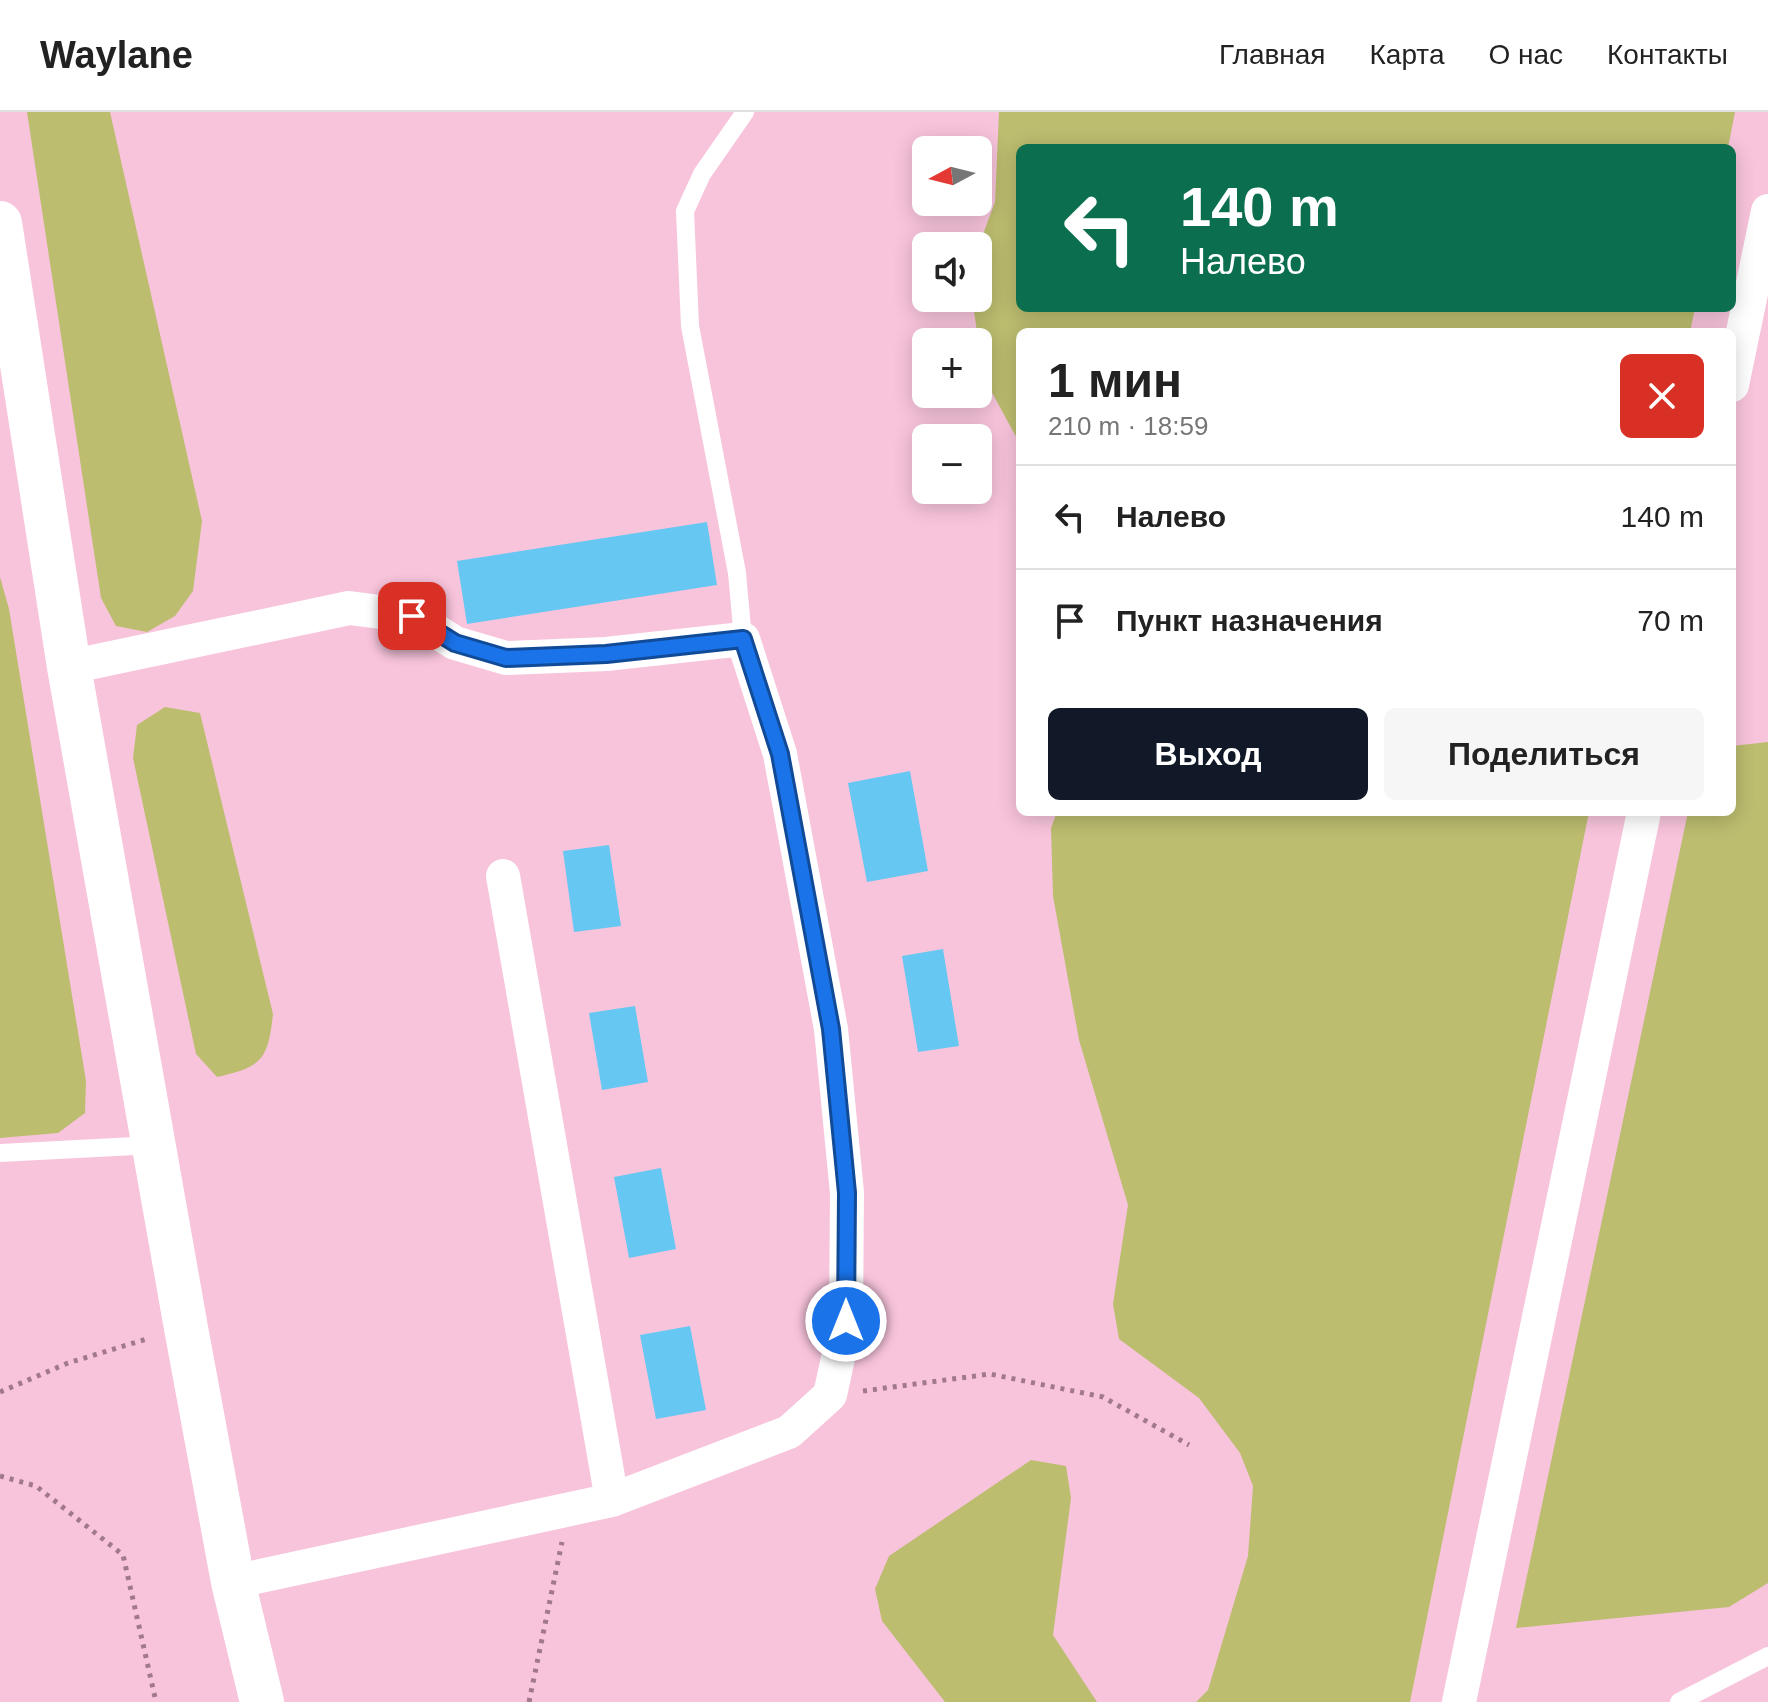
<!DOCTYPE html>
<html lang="ru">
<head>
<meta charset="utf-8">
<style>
	:root { --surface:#fff; --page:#f6f6f6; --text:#222; --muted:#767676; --line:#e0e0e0; --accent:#111827 }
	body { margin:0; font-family:Arial,sans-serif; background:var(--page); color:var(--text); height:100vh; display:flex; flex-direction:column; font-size:30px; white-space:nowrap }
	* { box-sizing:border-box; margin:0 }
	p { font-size:26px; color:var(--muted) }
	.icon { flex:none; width:44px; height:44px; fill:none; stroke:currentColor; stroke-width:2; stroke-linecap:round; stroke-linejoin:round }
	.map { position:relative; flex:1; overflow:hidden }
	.details { position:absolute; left:1016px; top:216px; width:720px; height:488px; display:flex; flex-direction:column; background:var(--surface); border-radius:12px; box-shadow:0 4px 20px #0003 }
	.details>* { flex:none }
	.banner { position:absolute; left:1016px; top:32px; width:720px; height:168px; border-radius:12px; box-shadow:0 4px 20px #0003; background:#0b6e4f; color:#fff; overflow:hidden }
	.needle { width:52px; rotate:263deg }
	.fabs { position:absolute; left:912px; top:24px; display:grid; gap:16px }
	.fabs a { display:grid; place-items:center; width:80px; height:80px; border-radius:12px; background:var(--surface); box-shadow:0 4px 20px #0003; font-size:40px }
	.pin { position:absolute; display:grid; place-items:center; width:68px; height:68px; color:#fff; margin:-34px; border-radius:16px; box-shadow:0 4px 12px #0006 }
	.me { position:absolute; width:88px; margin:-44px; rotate:0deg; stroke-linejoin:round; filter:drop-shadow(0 0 6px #0008) }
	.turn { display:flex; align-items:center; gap:28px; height:168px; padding:0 32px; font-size:36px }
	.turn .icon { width:104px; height:104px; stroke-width:2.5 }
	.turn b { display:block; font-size:56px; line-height:68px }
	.round { display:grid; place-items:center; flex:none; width:84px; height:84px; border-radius:12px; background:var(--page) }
	.head { display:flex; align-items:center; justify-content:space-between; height:136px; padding:0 32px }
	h1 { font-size:48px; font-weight:800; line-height:60px }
	.primary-button { display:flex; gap:16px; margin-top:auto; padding:16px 32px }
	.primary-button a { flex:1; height:92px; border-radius:12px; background:var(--accent); color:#fff; font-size:32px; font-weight:800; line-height:92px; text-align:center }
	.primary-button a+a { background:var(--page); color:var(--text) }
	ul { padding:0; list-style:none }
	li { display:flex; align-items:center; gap:24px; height:104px; padding:0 32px; border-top:2px solid var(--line) }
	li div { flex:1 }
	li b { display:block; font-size:30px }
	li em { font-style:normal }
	header { display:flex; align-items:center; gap:48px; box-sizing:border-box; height:112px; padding:0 40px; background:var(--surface); border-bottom:2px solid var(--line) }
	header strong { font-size:38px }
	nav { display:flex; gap:44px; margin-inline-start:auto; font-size:28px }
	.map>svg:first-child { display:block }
	.green { fill:#bcbd6f }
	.building { fill:#66c8f2 }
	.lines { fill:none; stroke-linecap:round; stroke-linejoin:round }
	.path { stroke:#a2788d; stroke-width:5; stroke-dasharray:4 6; stroke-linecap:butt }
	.lane { stroke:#fff; stroke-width:18 }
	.street { stroke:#fff; stroke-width:34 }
	.secondary { stroke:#fff; stroke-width:44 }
	.route-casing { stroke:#114b97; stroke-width:20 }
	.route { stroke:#1a73e8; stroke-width:14 }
</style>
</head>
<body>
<header>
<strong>Waylane</strong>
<nav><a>Главная</a><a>Карта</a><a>О нас</a><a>Контакты</a></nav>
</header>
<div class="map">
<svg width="1768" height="1590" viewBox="0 0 1768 1590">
	<rect width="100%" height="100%" fill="#f8c4dc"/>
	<path class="green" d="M27,0H110L202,409L193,479L175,504L147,520L116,514L101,486Z
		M999,0H1735L1728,36H1020V196H1695L1690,220H1020V332L984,266L972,186H978V136L995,90Z
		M0,465L9,497L86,969L85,1001L58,1021L0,1026Z
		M165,595L200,601L273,902C268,948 262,955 217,965L196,942L133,646L137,613Z
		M1768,630V1471L1729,1495L1516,1516L1688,700H1732V634Z
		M1057,700H1589L1410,1590H1196L1208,1578L1248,1444L1253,1374L1240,1341L1199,1286L1119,1227L1113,1192L1128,1093L1079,928L1053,784L1051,716Z
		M1031,1348L1066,1354L1071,1386L1053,1523L1097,1590H945L882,1509L875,1477L889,1444Z"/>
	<path class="building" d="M707,410L717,473L467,512L457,449Z
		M910,659L928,759L867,770L848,671Z
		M609,733L621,814L574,820L563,739Z
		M943,837L959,934L918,940L902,844Z
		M635,894L648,970L602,978L589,901Z
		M661,1056L676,1137L629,1146L614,1065Z
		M690,1214L706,1298L656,1307L640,1223Z"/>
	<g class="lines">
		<path class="path" d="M863,1279L990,1262L1103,1285L1189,1333
			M0,1280L68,1251L150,1226
			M0,1364L36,1374L123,1443L156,1590
			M529,1590L562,1430"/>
		<path class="lane" d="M743,527L737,461L690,214L685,99L702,62L745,0
			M0,1041L154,1033
			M1679,1590L1768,1544"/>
		<path class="street" d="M1732,273L1768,99
			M69,555L349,496L412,504L455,531L506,546L606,542L743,527L780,642L831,917L847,1081L846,1209L830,1283L789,1320L612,1388
			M233,1470L612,1388L503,764
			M1459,1590L1644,700"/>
		<path class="secondary" d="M0,111L69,555L186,1216L233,1470L262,1590"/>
	</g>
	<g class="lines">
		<g class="route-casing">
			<path id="route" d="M412,504L455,531L506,546L606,542L743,527L780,642L831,917L847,1081L846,1209"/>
		</g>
		<use href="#route" class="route"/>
	</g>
</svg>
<div class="fabs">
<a><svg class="needle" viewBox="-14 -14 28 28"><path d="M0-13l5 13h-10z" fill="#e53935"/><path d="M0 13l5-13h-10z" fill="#767676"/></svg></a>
<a><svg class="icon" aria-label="sound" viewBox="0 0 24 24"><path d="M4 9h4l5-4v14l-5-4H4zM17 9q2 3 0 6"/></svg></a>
<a>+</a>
<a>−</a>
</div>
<div class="pin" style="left:412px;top:504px;background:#d93025"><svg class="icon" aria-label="arrive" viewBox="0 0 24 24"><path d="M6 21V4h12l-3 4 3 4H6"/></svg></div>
<svg class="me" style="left:846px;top:1209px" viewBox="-20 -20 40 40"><circle r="17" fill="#1a73e8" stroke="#fff" stroke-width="3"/><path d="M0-11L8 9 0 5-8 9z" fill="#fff"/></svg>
<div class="banner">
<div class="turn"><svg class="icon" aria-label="left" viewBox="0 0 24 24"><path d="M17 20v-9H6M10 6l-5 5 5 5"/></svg><div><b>140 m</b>Налево</div></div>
</div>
<section class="details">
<div class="head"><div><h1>1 мин</h1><p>210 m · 18:59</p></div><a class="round" style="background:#d93025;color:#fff"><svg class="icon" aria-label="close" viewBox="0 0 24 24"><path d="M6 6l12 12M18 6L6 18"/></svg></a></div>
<ul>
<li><svg class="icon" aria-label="left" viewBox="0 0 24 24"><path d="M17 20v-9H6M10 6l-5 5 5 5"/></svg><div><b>Налево</b></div><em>140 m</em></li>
<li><svg class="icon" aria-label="arrive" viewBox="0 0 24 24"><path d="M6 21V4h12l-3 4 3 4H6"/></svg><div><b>Пункт назначения</b></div><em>70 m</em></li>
</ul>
<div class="primary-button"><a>Выход</a><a>Поделиться</a></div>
</section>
</div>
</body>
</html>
